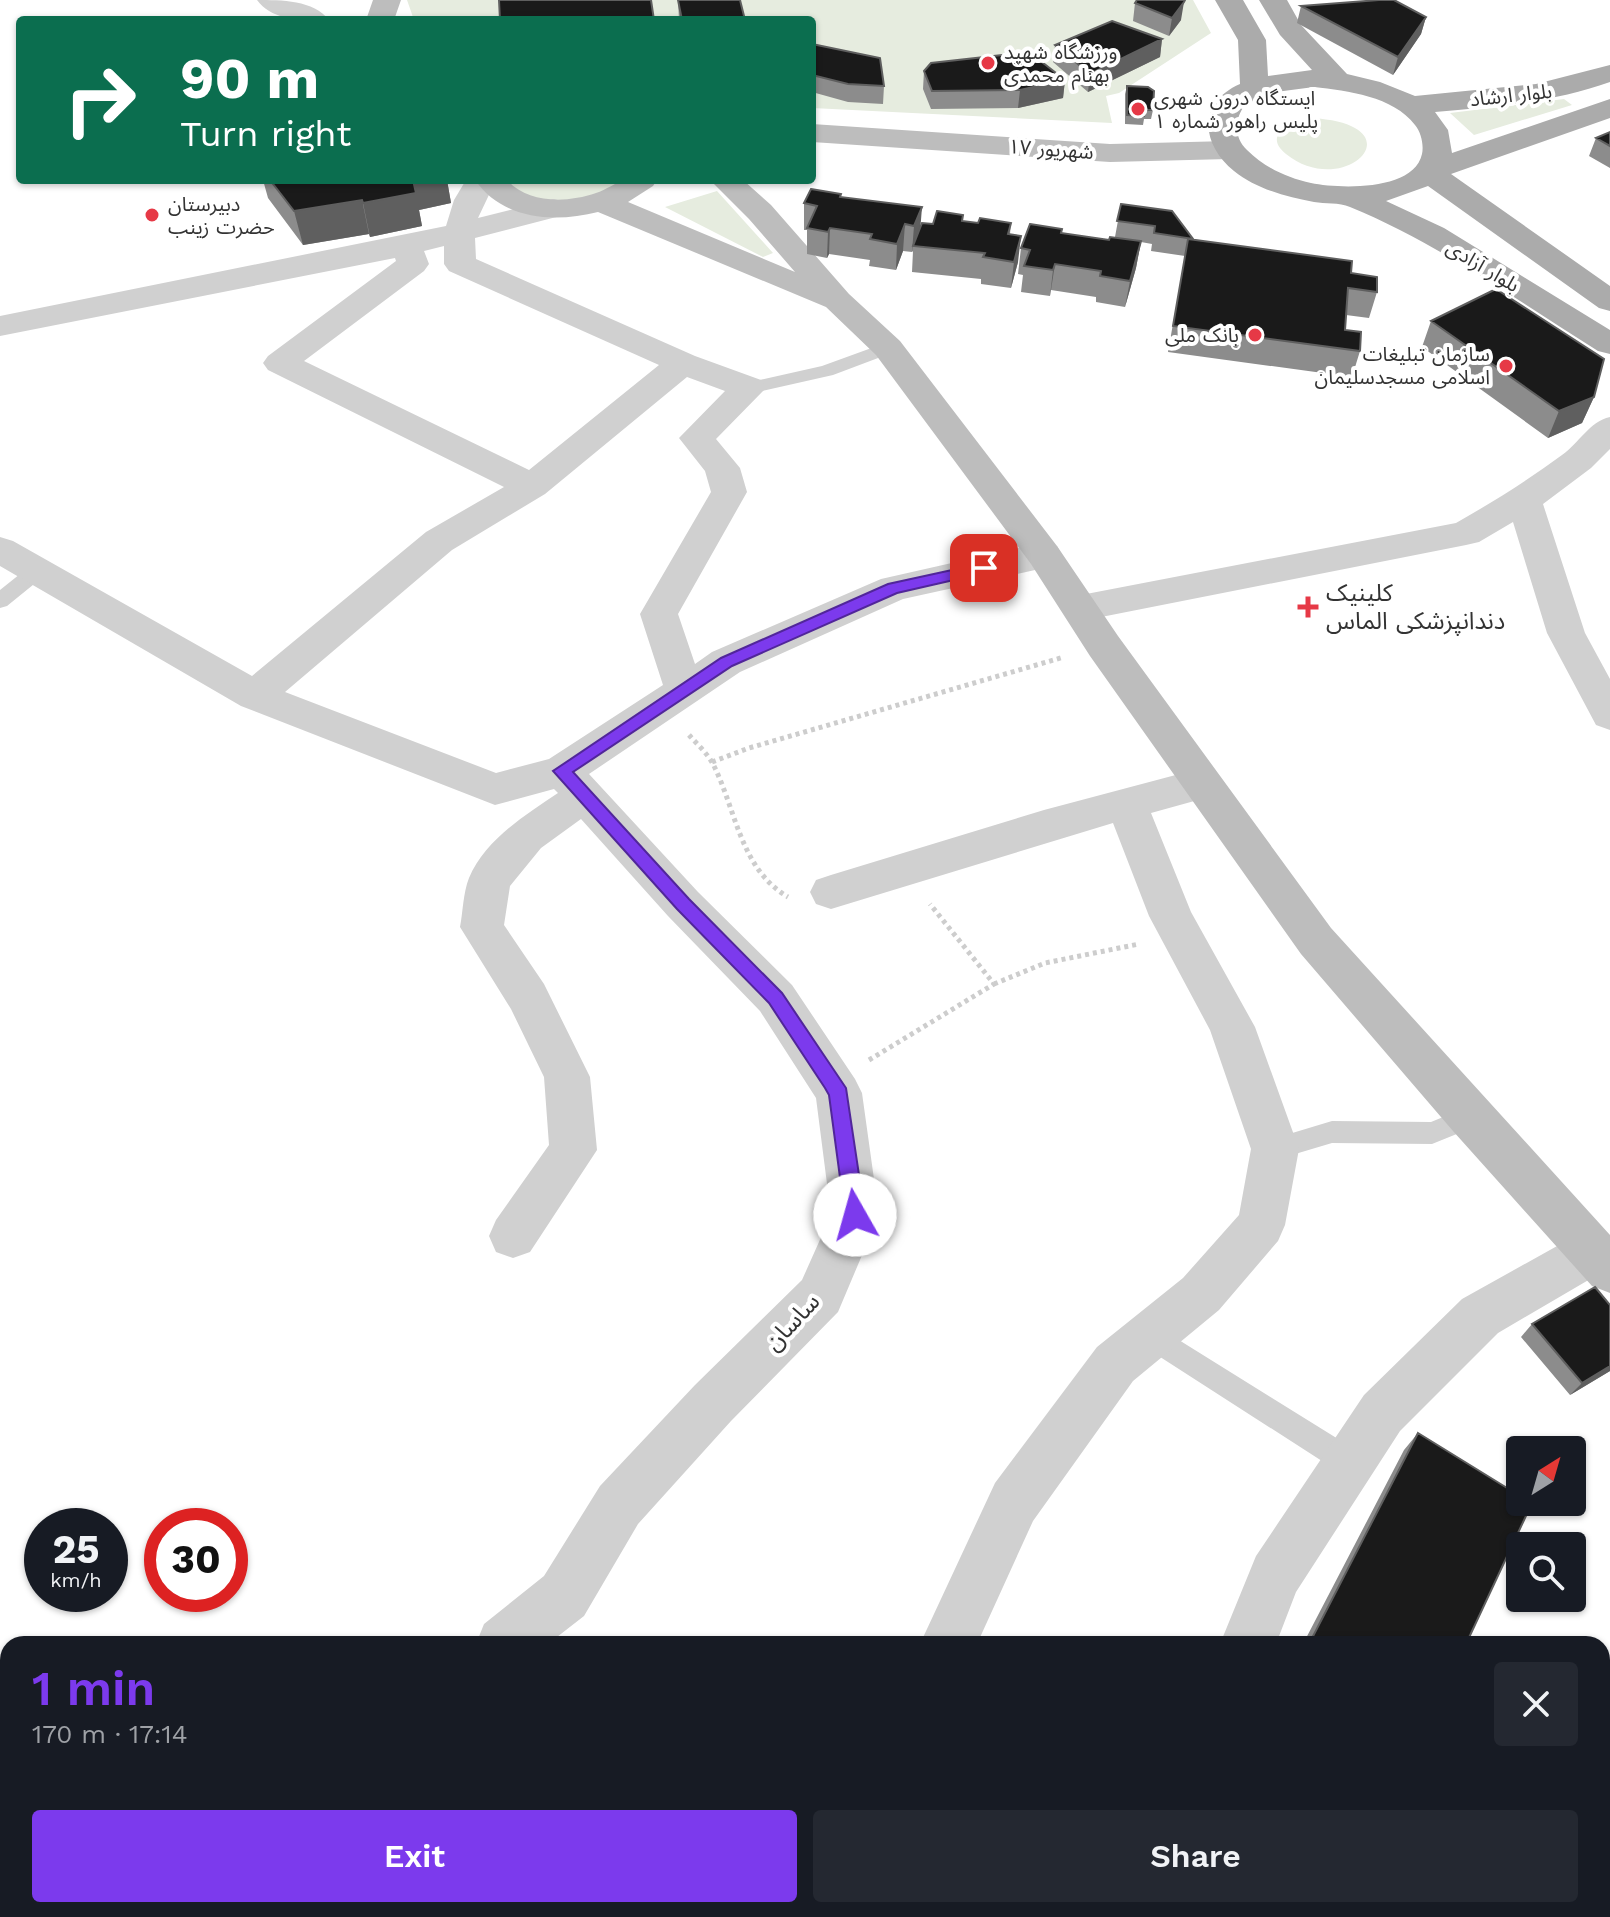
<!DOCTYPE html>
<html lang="en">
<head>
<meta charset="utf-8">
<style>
	:root { --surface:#171b24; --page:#242831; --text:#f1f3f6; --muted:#9ea1a6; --accent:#7c3aed }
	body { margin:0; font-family:"Work Sans","Noto Sans Arabic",sans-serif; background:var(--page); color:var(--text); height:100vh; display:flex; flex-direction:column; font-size:30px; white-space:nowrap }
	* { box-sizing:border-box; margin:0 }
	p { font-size:26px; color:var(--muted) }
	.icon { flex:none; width:44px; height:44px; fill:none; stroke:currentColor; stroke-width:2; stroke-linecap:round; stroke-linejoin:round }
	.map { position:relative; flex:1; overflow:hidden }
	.drawer { position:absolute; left:0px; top:1636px; width:1610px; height:282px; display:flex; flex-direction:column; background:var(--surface); border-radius:24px 24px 0 0; box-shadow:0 2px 6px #0004 }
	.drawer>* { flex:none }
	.banner { position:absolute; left:16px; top:16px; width:800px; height:168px; border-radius:8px; box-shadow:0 2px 6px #0004; background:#0b6e4f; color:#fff; overflow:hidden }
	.needle { width:52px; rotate:37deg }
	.buttons { position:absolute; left:1506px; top:1436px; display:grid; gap:16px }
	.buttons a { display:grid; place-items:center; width:80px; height:80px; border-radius:8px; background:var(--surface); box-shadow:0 2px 6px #0004; font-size:40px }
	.speed { position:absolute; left:24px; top:1508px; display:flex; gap:16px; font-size:40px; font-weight:700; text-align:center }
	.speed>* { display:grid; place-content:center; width:104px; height:104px; border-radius:50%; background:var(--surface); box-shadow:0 2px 6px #0004; line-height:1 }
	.speed small { font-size:20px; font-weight:400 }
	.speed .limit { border:12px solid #d22; background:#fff; color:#111 }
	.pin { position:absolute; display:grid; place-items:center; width:68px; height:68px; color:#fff; margin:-34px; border-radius:16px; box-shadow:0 4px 12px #0006 }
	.me { position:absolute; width:88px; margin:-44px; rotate:353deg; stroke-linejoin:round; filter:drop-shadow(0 0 6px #0008) }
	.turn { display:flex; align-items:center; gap:28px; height:168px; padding:0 32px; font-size:36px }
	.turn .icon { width:104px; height:104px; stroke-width:2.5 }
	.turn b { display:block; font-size:56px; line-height:68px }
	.round { display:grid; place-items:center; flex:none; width:84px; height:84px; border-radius:8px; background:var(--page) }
	.headline { display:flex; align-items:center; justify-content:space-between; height:136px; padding:0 32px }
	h1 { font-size:48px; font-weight:600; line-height:60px; color:var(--accent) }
	.primary-button { display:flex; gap:16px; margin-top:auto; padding:16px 32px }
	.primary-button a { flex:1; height:92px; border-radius:8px; background:var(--accent); color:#fff; font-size:32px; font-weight:600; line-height:92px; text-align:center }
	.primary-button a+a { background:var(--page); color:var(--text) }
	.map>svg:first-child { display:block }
	.green { fill:#e6ecdf }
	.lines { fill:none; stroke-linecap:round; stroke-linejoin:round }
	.path { stroke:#cdcdcd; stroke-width:5; stroke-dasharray:4 4; stroke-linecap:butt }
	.service { fill:#d0d0d0; fill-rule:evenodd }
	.minor { fill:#d0d0d0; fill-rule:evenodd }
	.secondary { fill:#bdbdbd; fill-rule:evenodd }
	.primary { fill:#ababab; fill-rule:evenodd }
	.wall { fill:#8c8c8c }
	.shaded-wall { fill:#5f5f5f }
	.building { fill:#1a1a1a; stroke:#5f5f5f; stroke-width:2 }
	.route { fill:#7c3aed; stroke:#51269a; stroke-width:2 }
	.poi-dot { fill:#e63946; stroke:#fff; stroke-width:3 }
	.labels { text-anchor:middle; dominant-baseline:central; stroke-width:8; stroke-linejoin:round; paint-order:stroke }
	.far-poi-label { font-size:20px; fill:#333; stroke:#fff; text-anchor:start }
	.far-street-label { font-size:20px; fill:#333; stroke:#fff }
	.poi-label { font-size:24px; fill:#333; stroke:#fff; text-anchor:start }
	.street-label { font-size:24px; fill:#333; stroke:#fff }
</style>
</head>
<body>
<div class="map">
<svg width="1610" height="1917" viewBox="0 0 1610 1917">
	<rect width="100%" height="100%" fill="#fff"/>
	<path class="green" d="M407,0H1193L1211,33L1119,93L1106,96L1112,123L812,108V20H414Z
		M1564,99L1572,105L1474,135L1450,113Z
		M1312,118C1421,125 1344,201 1286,154C1261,134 1293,121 1312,118Z
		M505,180H629C597,203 534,214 505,180Z
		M717,191L773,253L763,257L665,207Z"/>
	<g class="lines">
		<path class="path" d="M689,735C697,744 707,753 713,764C736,809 740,869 788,897
			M712,762L749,748L1064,657
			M994,984L1045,963L1139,944
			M869,1060L994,984L930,904"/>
		<path class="service" d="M888,342L894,344L897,348L894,352L833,375L749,394L740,388L742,384L822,366Z
			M37,564L47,571L44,576L7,606L0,608V590L30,566Z
			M1470,1106L1479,1109L1483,1117L1479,1125L1432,1144L1332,1143L1275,1160L1266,1157L1262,1149L1266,1141L1332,1121L1431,1122Z
			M1150,1322L1359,1452L1363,1462L1359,1472L1349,1476L1339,1472L1140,1344L1136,1335L1140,1326Z
			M303,1910H337L339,1917H305Z
			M538,1910H573L576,1917H541Z"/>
		<path class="minor" d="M257,0C281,0 314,0 329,20C305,20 273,22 257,0Z
			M466,180H496L478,218L553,199L564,201L568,208L564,215L475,238L476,259L695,356L761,380L766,388L716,439L740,468L747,492L678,614L695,664L712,652L881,579L1044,542L1057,546L1062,555L1057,564L1044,568L903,599L740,672L589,774L698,892L792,985L855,1079L862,1093L879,1215L838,1312L731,1421L638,1524L584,1616L548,1644H476L484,1624L544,1576L600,1486L695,1385L802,1280L831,1215L816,1098L760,1011L668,916L581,819L541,848L510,886L504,925L544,984L590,1077L597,1150L530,1252L513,1258L496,1252L489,1236L496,1220L549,1145L544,1077L511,1009L460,927C463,912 463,893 469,878C485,840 525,815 558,793L554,789L495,805L241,706L0,566V537L13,541L252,676L426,532L504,487L268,370L263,363L268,356L396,261L395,258L0,336V316L446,226L454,200ZM444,246V264L449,271L659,365L529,470L304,361L424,271L429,264L424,251ZM687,377L725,391L679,438L705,471L711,492L640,614L663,685L549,759L496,773L285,692L452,550L545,494Z
			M1610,417V449L1591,468L1543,504L1585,633L1610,679V730L1596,725L1547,633L1513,522L1479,542L1466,545L1081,621L1068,617L1062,608L1068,599L1081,595L1456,523C1493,502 1528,480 1562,455C1579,443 1589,422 1610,417Z
			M1202,768L1216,773L1222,784L1216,795L1151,813L1191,912L1255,1027L1299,1149L1285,1225L1278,1241L1219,1310L1133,1381L1033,1521L977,1644H920L995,1483L1097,1347L1183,1278L1239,1215L1251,1149L1210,1030L1149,916L1113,823L831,909L816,904L810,892L816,880L831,875L1044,810Z
			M1592,1229L1609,1236V1268L1498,1333L1400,1431L1296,1592L1276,1644H1220L1256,1556L1364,1395L1462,1299L1575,1236Z
			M54,1910H123L121,1917H52Z
			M853,1910H913L911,1917H851Z
			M1168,1910H1228V1917H1168Z"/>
		<path class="secondary" d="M373,0H401L394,20H366Z
			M812,124L1110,144L1229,141L1239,144L1244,150L1239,156L1229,159L1110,162L812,142Z
			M475,180H507C528,204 567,203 596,193C606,190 616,182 625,180C635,178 647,180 657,180L653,186L628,202L795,272L749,219L710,180H743L771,205L849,294L900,341L1057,546L1118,636L1331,928L1610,1235V1293L1592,1286L1453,1131L1301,954L1090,656L1031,564L876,355L826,307L598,212C554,223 503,220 475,180Z"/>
		<path class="primary" d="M1215,0H1243L1266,40L1268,76L1312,70L1280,35L1259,0H1287L1301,25L1347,74L1380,82L1415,96L1536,84L1610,65V82C1554,102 1495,107 1435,112L1448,130L1452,153L1610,99V118L1451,174L1610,286V311L1599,308L1428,186L1386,201L1444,228L1610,330V354L1598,351C1518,301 1438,243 1350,207C1339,202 1325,204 1314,202C1287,197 1256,189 1234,171C1201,144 1197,103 1240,84L1238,40ZM1314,87C1348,91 1393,96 1415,125C1421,132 1424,145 1422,154C1414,191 1340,189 1311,183C1287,178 1264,167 1247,150C1234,138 1234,119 1245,105L1269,93Z"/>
	</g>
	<path class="wall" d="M678,0L745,20H679Z
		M1135,3L1181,20L1169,36L1133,21Z
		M1301,6L1426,17L1421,34L1393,75L1297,23Z
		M1162,39L1160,57L1088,92L1053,62L1055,45Z
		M812,44L884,86L883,104L848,102L812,92Z
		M924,71L1065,80L1063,98L1018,108L931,109L923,89Z
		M1127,86L1153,110L1151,119H1144L1143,125L1125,124V94Z
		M1610,132V168L1589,156L1596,138Z
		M263,180H447L451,203L419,210L422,226L370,237L369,234L303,245L268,198Z
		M841,197L921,225L963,221L978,223H1011L1010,234L1018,262L1011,288L981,284V279L912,272L913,251L912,252L903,251L896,270L869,266L870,260L829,254L827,258L807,254V230H804V203Z
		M1121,204L1193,240L1351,273L1377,292L1369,318L1346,315L1345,330L1360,351L1352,377L1168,352L1185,256L1151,251L1152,244L1141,242L1136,268L1125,307L1096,302V297L1051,290L1050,296L1021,292L1023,275L1018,274L1021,248L1061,233L1109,240L1115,237Z
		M1431,321L1594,397L1582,423L1548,438L1422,347Z
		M1532,1324L1610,1371L1570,1395L1521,1337Z
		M1418,1433L1466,1644H1303L1404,1450Z
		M1268,1910H1602L1610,1917H1264Z"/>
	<path class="shaded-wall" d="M1184,2L1181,20L1169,36L1172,18Z
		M1426,17L1421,34L1393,75L1398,57Z
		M1162,39L1160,57L1088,92L1090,74Z
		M1065,80L1063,98L1018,108L1020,90Z
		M413,180H447L451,203L419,210L422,226L370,237L363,203Z
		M362,200L369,234L303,245L294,211Z
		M922,207L920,233L913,246L912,252L914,226Z
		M905,224L903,251L896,270L897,244Z
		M830,228L829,254L827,258L828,232Z
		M1021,236L1018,262L1011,288L1014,262Z
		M1141,241L1136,268L1125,307L1130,281Z
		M1055,264L1051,290L1050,296L1053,270Z
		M1594,397L1582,423L1548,438L1559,411Z
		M1610,1366V1371L1570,1395L1582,1383Z"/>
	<path class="building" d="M499,0H651L654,20H500Z
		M678,0H740L745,20H682Z
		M1137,0H1185L1184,2L1172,18L1135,3Z
		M1379,0H1394L1426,17L1398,57L1301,6Z
		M1112,21L1162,39L1090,74L1055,45Z
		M812,44L880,58L884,86L848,84L812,75Z
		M1029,52L1065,80L1020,90L932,91L924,71L931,63Z
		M1127,86L1148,87L1154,91L1153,110H1145L1144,116L1127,115Z
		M1610,132V146L1596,138Z
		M270,180H413L416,193L363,203L362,200L294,211Z
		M811,189L841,194L840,197L922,207L914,226L905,224L897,244L870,239L872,234L830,228L828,232L807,228L817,206L804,203Z
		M1121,204L1172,211L1193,239L1154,233L1155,226L1117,221Z
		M937,211L963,215L962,221L978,223L980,218L1011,223L1008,234L1021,236L1014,262L983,257L985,253L913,246L922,223L933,224Z
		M1030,224L1062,229L1061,233L1109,240L1110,237L1141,241L1130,281L1100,276L1101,271L1055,264L1053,270L1024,266L1030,250L1021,248Z
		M1188,239L1352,261L1351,273L1377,277V292L1348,288L1345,330L1361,332L1360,351L1173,326Z
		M1496,289L1604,359L1594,397L1559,411L1431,321Z
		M1595,1287L1610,1305V1366L1582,1383L1532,1324Z
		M1418,1433L1520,1496V1502L1532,1503L1466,1644H1309Z
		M1602,1887L1610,1892V1917H1276L1279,1910H1602Z"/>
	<path class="route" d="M984,563L989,564V572L897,593L732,666L573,772L689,899L782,993L846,1088L865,1215L862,1221L855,1224L848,1221L845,1215L829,1095L825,1088L769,1003L677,909L553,771L721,658L888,584Z"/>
	<g class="poi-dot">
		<circle cx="988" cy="63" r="8"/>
		<circle cx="1138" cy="109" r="8"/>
		<circle cx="152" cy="215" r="8"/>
		<circle cx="1255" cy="335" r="8"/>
		<circle cx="1506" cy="366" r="8"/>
		<path d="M1304 595h8v8h8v8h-8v8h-8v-8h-8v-8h8z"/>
	</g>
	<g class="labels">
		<g class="far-poi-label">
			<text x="1004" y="52">ورزشگاه شهید<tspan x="1004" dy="23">بهنام محمدی</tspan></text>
			<text x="1154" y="98">ایستگاه درون شهری<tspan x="1154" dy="23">پلیس راهور شماره ۱</tspan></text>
			<text x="168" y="204">دبیرستان<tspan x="168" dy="23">حضرت زینب</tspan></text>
			<text x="1239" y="335" text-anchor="end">بانک ملی</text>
			<text x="1490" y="354" text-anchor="end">سازمان تبلیغات<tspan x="1490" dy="23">اسلامی مسجدسلیمان</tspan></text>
		</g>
		<g class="far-street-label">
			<text transform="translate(1511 95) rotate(-6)">بلوار ارشاد</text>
			<text transform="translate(1051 149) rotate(4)">۱۷ شهریور</text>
			<text transform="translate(1483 266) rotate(31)">بلوار آزادی</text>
		</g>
		<g class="poi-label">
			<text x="1326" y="593">کلینیک<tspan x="1326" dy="28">دندانپزشکی الماس</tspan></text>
		</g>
		<g class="street-label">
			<text transform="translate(792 1322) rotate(-47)">ساسان</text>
		</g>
	</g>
</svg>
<div class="buttons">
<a><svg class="needle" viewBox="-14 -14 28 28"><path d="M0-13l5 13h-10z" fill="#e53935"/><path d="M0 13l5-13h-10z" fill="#9ea1a6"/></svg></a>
<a><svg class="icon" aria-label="search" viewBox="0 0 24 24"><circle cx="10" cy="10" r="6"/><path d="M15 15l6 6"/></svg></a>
</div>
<div class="speed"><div>25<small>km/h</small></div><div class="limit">30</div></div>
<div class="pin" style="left:984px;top:568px;background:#d93025"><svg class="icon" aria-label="arrive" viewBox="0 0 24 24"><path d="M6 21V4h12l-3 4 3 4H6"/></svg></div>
<svg class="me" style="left:855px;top:1215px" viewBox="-20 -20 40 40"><circle r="19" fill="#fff"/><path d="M0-13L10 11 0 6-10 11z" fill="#7c3aed"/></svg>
<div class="banner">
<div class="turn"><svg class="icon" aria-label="right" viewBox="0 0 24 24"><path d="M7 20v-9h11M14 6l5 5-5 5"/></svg><div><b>90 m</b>Turn right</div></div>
</div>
<section class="drawer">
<div class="headline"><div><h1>1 min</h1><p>170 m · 17:14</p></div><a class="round"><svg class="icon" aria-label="close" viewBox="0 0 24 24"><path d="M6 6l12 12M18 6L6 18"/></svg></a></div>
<div class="primary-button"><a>Exit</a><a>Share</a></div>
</section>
</div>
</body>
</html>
